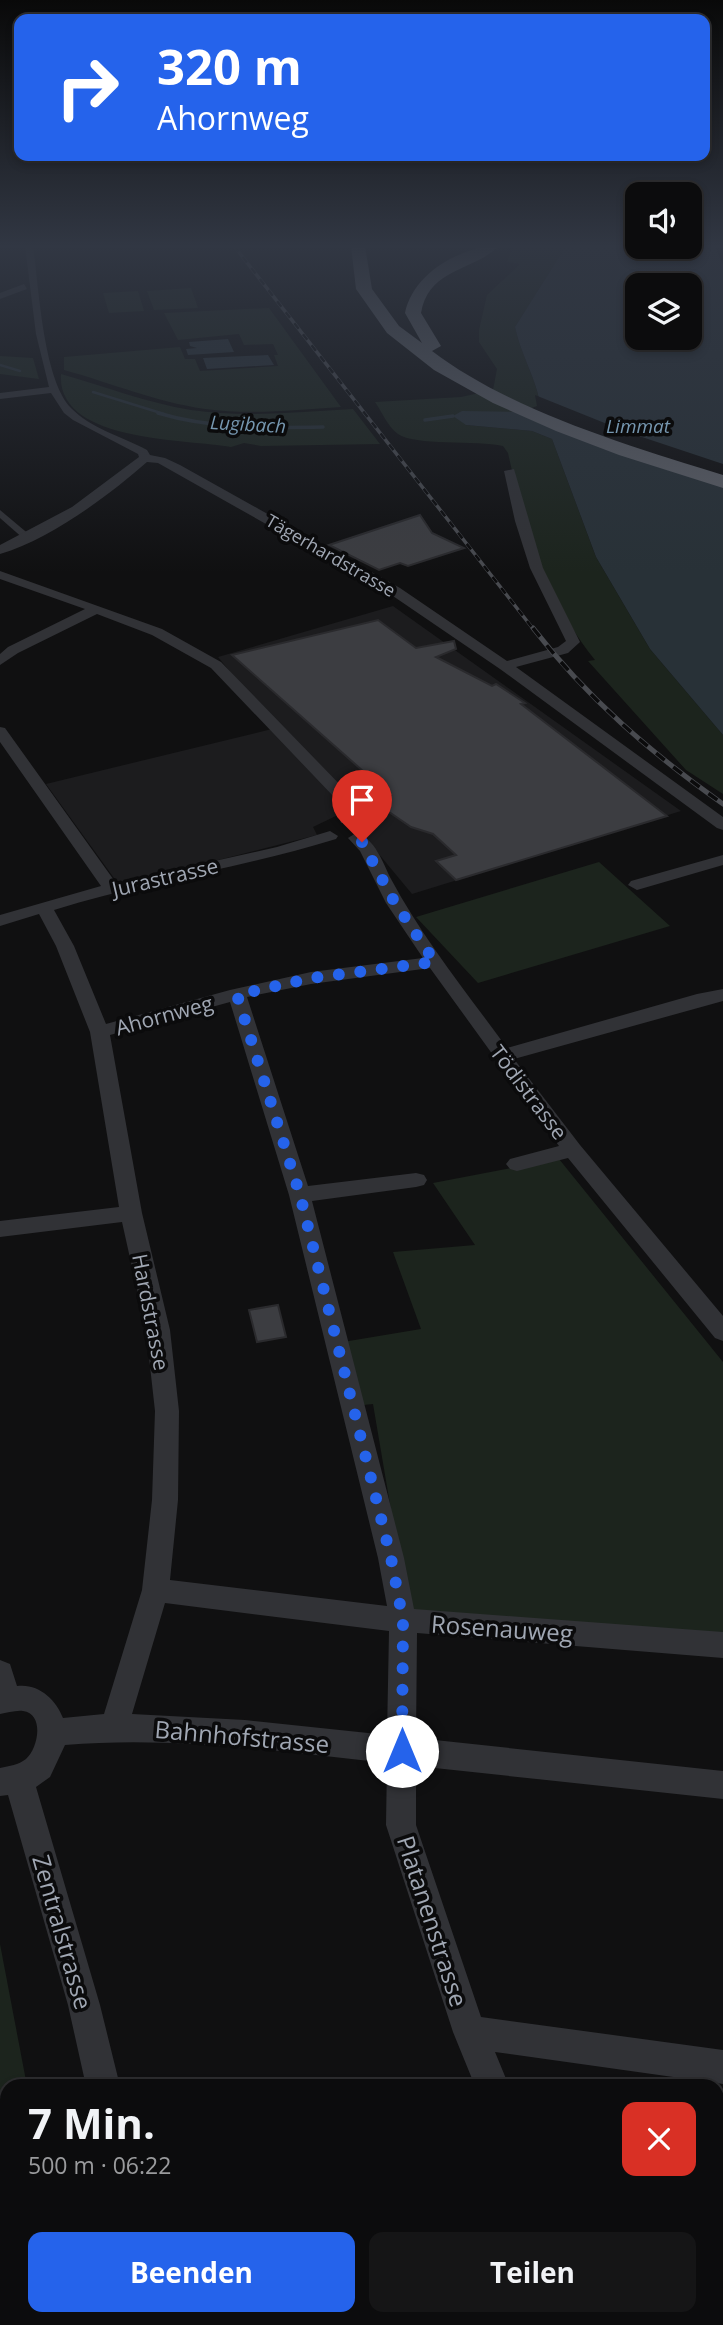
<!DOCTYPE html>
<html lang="de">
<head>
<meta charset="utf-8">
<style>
	:root { --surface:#0c0c0d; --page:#151516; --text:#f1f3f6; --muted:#9a9b9d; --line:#2c2c2e; --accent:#2563eb }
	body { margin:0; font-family:"Open Sans",sans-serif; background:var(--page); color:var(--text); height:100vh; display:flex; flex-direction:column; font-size:26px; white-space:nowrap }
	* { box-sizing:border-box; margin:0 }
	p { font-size:23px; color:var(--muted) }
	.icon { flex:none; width:38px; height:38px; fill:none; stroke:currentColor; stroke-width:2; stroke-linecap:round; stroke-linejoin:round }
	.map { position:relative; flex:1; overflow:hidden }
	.details { position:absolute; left:0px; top:2079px; width:724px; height:247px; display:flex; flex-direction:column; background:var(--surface); border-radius:21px 21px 0 0; box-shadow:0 4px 10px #0003,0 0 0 2px var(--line) }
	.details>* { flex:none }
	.guide { position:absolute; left:14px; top:14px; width:696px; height:147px; border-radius:14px; box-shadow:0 4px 10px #0003,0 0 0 2px var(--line); background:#2563eb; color:#fff; overflow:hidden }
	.tools { position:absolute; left:625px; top:182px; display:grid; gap:14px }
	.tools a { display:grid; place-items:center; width:77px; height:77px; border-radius:14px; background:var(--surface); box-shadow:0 4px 10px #0003,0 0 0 2px var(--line); font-size:35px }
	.pin { position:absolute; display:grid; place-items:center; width:60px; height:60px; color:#fff; margin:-72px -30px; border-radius:50% 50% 50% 0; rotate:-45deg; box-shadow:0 0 7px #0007 }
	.pin .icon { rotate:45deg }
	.me { position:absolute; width:77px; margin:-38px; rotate:0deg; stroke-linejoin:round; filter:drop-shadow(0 0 5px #0008) }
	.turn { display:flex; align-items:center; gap:24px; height:147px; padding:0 28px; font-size:32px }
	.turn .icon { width:91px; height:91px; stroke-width:2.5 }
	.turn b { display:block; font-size:49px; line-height:60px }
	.round { display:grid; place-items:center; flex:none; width:74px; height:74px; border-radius:14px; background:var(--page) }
	.overview { display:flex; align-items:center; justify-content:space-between; height:119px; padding:0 28px }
	h1 { font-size:42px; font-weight:700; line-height:52px }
	.primary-button { display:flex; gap:14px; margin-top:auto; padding:14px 28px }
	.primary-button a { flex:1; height:80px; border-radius:14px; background:var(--accent); color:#fff; font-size:28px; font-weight:700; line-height:80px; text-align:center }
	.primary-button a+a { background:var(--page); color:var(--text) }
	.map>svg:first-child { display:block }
	.built { fill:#1c1c1e }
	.green { fill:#1c241d }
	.water { fill:#283137; fill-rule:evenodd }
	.pier { fill:#101011 }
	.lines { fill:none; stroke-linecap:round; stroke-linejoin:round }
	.stream-far1 { stroke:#283137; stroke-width:2.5 }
	.stream { stroke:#283137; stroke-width:3.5 }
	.building { fill:#3c3d41; stroke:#2a2a2d; stroke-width:2 }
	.pedestrian { fill:#313236; fill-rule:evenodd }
	.minor { fill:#313236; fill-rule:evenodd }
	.motorway { fill:#5d6067; fill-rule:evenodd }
	.rail-far1-casing { stroke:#484a4f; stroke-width:3.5 }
	.rail-casing { stroke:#484a4f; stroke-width:5 }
	.rail-far1 { stroke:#0b0b0c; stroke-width:2.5; stroke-dasharray:7; stroke-linecap:butt }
	.rail { stroke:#0b0b0c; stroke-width:3.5; stroke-dasharray:11; stroke-linecap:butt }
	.route { stroke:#2563eb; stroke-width:12; stroke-dasharray:0 21.6 }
	.labels { text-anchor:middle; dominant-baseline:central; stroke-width:7; stroke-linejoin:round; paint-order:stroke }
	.far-street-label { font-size:18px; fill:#a0a7b3; stroke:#0b0b0c }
	.far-water-label { font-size:19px; font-style:italic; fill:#7697b0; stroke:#0b0b0c }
	.street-label { font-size:21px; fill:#a0a7b3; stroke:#0b0b0c }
	.near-street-label { font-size:24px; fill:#a0a7b3; stroke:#0b0b0c }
</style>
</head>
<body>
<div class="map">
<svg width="723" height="2325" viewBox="0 0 723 2325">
	<rect width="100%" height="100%" fill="#101011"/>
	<path class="built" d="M393,606L681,811L412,894L339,806L340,814L313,827L317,835L119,885L46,784L272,729L294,750L218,657Z
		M322,2319H553L556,2325H322Z"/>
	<path class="green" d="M513,246H566L515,327C521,356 537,379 541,409L466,425L532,431L552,439L596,557L650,649L723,735V794L686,770L588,661L595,660C548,602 524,526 508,453L503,446C477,440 414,446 398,434C388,427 382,412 375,402L461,397L493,390L497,369L479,342V330L487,295L520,264L507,262Z
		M191,288L198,308L154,310L147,291Z
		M138,291L144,311L109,313L103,293Z
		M269,308L341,407C297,410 249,415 205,409C152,401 115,384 64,370V357L180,347L185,359H195L200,371L278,366L274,355H278L273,344L244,345L239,334L178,340L164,313Z
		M0,356L33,358L39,379L0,374Z
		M61,374C104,386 147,403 191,410C244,418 299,412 353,409L380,444L261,446L244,443L231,447C188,439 56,443 61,374Z
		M599,862L670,926L478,983L416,917Z
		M559,1159L723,1362V1633L409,1616L373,1404L363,1405L343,1342L421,1329L393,1252L475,1245L433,1183Z
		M0,1944L27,2086H7V2319H68L70,2325H0Z
		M399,2319H537L540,2325H401Z"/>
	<path class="water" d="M566,246H718L717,251L723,265V735L650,649L596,557L552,439L532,431L466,425L453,416L462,411L530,412L541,409C537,379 521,356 515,327ZM637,285H690V338H637Z
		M228,339L234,352L188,355L186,349L197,348L190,346L189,342Z
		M268,355L274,365L207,369L203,358Z"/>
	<path class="pier" d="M535,395L627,432L723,464V486L529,409L537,406Z"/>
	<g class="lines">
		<path class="stream-far1" d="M0,365L20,371
			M93,392L164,414"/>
		<path class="stream" d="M158,413C211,429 268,428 323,427
			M425,420L453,416"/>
	</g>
	<path class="building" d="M420,515L432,533L464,548L408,566L400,563L379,570L329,545Z
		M378,620L416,648L454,641L456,649L436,657L492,686L496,684L525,703L521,704L667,816L456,880L436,861L456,855L433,834L411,827L389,812L367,814L360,799L390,795L232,655Z
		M278,1305L286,1337L257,1342L249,1310Z"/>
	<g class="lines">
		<path class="pedestrian" d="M0,510L31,536V540H25L0,518Z"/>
		<path class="minor" d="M25,246H33C39,287 43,379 71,408C90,428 123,437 147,450L150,455L165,458L180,465L400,588L507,661L558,647L566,641L530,568L515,521L504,471L514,469L543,568L580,642L568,653L516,667L723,817V830L717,828L500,669L390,594L158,463L147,462C108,496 51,539 0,554V545L72,507L139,457L138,454L73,420L64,413L51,393L0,399V393L49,387L36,334Z
			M24,284L27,289L0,299V293Z
			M0,571L162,629L221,662L349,794L355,820L353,823H341L335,798L211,668L152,635L97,614L18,653L0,665V654L8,647L85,609L0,579Z
			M0,727L5,728L116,883L277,847L330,831L338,836L336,839C243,868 147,881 54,910L74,946L106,1024L230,990L311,972L423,958L386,903L360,851L348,838L356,833C375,838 383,863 391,879C423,939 467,993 507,1048L697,994L723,989V1001L514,1059L580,1145L723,1316V1341L715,1338L568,1158L517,1171L510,1169L506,1164L510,1159L559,1146L430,968L311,984L247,997L308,1186L416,1173L424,1175L427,1180L424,1185L416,1187L312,1201L404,1558L414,1609L723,1632V1658L417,1633L416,1738L723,1771V1799L416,1766V1825L481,2017L723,2050V2084L495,2052L509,2086H475L453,2032L386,1825L387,1763C280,1751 172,1736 65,1745L50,1777L36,1787L100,2005L120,2086H86L68,2005L8,1795L0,1796V1768C10,1766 18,1765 26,1759C38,1749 45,1714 23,1711C16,1710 7,1713 0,1714V1660L10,1664L17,1686C38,1683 56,1699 63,1718L104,1714L142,1590L152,1500L155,1411L146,1330L122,1222L0,1237V1221L119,1207L90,1032L56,946L39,914L0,926V915L101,886L0,742ZM230,1002L289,1195L378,1558L387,1606L170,1580L178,1500L179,1411L170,1330L142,1213L110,1035ZM165,1603L389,1631L387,1735L245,1720L132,1714Z
			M723,855V865L637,890L628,885L631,881Z
			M138,2319H176L177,2325H139Z
			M570,2319H608L610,2325H572Z"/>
		<path class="motorway" d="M351,246H365L372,289L399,326L422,343L405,313C413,273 461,246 499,246C472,272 429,268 421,313L441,346L432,351C511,411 629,446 723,475V488L619,455L556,431L493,403L434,370L387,333L356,289Z"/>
		<g class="rail-far1-casing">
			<path id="rail-far1" d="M234,246L534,630"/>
		</g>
		<g class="rail-casing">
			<path id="rail" d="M533,628C587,698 651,753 723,804"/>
		</g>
		<use href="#rail-far1" class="rail-far1"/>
		<use href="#rail" class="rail"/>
	</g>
	<linearGradient id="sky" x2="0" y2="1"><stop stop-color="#090909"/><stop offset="0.43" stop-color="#313743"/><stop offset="1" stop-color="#313743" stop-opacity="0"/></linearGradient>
	<rect width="723" height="572" fill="url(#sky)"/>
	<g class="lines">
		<path class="route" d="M362,842L395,903L435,962L311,978L237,995L300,1195L391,1558L403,1620L402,1751"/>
	</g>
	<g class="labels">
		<g class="far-street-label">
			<text transform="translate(331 555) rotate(30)">Tägerhardstrasse</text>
		</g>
		<g class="far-water-label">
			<text transform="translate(248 424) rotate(3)">Lugibach</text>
			<text x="638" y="426">Limmat</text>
		</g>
		<g class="street-label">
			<text transform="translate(165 877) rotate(-13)">Jurastrasse</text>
			<text transform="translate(164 1015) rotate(-15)">Ahornweg</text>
			<text transform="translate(529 1092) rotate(53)">Tödistrasse</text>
			<text transform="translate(151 1312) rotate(79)">Hardstrasse</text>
		</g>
		<g class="near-street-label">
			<text transform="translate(502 1628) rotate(4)">Rosenauweg</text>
			<text transform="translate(242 1736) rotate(5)">Bahnhofstrasse</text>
			<text transform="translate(433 1921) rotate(72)">Platanenstrasse</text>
			<text transform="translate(63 1932) rotate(74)">Zentralstrasse</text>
		</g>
	</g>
</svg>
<div class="tools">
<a><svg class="icon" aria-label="sound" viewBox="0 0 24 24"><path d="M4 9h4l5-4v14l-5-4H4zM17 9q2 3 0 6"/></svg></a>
<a><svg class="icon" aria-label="layers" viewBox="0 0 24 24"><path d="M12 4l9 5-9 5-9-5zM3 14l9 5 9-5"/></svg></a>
</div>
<div class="pin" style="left:362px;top:842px;background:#d93025"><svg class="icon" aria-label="arrive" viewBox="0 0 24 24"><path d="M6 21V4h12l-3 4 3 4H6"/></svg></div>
<svg class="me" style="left:402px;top:1751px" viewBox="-20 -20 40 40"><circle r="19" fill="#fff"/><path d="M0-13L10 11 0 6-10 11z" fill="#2563eb"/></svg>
<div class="guide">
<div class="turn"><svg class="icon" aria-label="right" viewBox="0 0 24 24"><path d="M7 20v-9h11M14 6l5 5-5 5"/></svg><div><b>320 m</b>Ahornweg</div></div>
</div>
<section class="details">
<div class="overview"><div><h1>7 Min.</h1><p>500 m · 06:22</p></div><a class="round" style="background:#d93025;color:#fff"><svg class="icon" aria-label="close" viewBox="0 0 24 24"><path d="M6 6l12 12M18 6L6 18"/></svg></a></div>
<div class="primary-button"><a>Beenden</a><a>Teilen</a></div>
</section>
</div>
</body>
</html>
